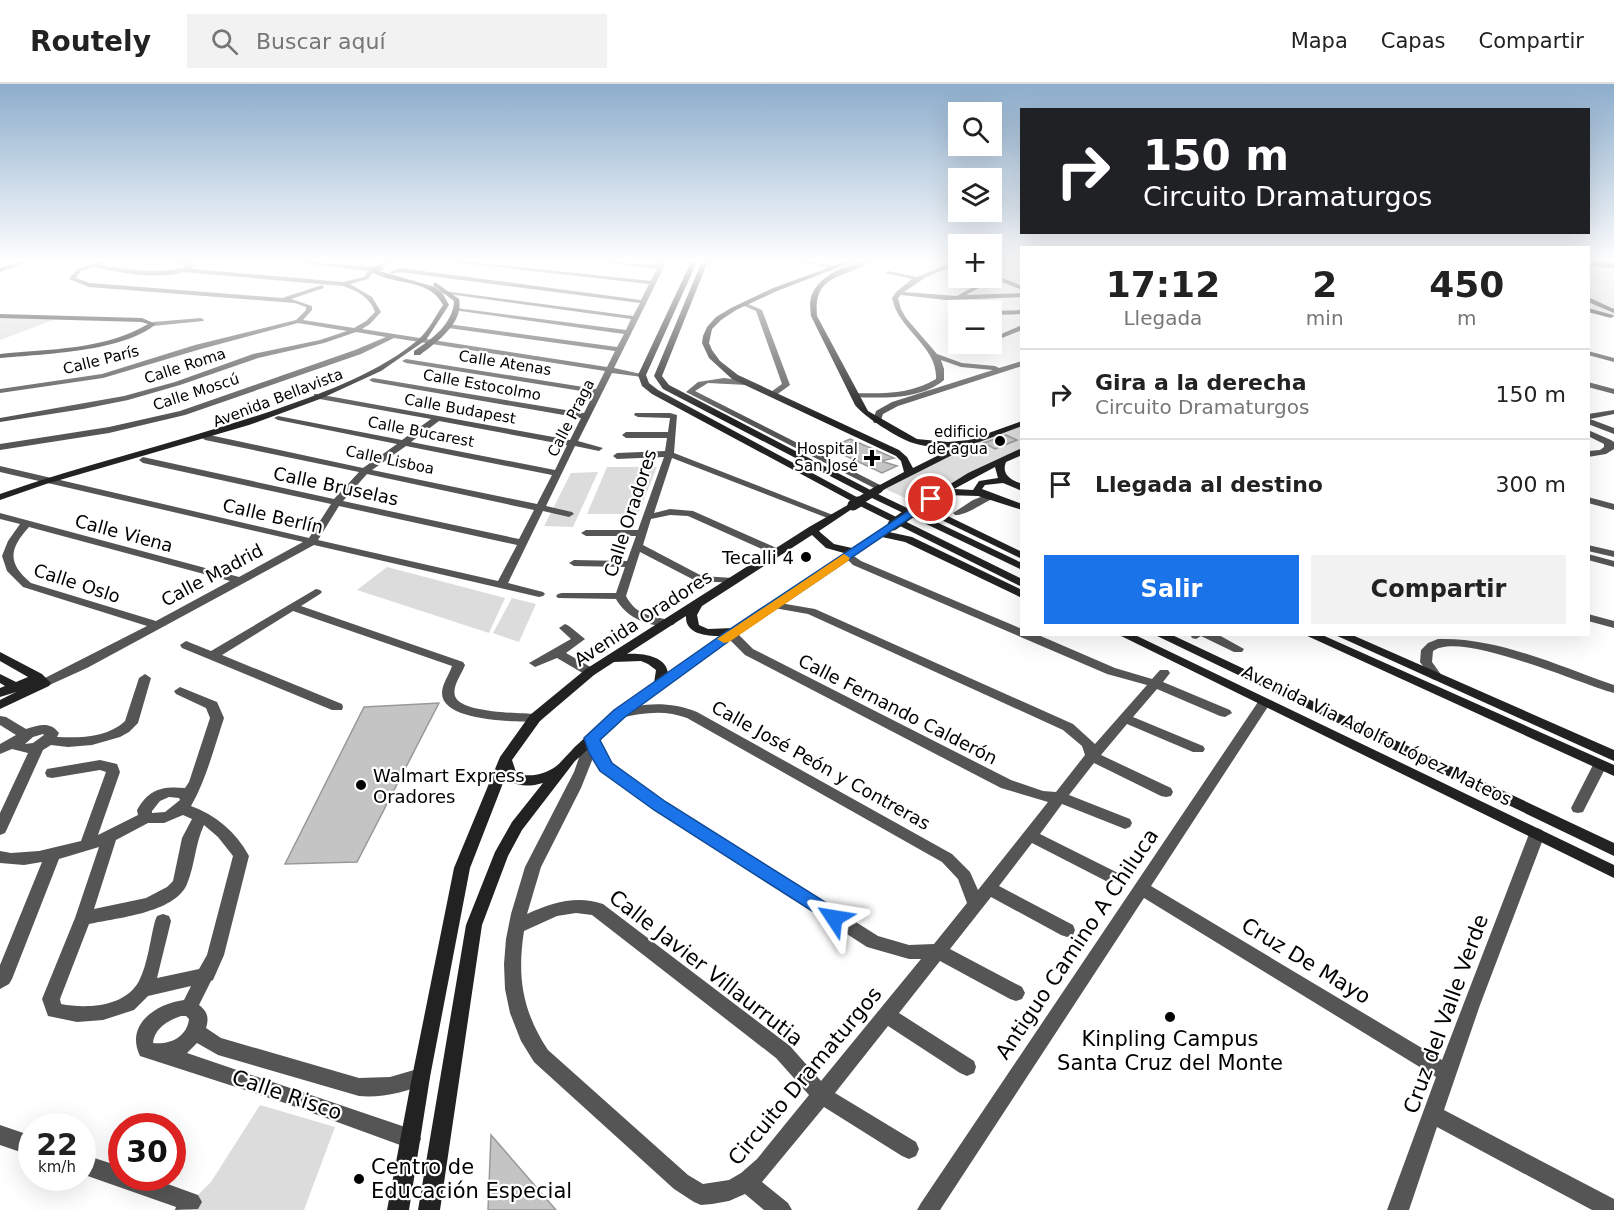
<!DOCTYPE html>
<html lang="es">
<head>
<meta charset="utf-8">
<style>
	:root { --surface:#fff; --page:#f2f2f2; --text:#222; --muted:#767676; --line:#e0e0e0; --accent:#1a73e8 }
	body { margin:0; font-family:"DejaVu Sans",sans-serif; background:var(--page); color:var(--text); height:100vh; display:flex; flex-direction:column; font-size:22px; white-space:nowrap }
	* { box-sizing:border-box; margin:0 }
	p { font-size:20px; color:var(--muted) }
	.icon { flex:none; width:33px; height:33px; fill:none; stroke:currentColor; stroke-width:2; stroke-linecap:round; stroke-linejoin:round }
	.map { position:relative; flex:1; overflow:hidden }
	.panel { position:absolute; left:1020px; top:162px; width:570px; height:390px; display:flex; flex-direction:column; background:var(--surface); border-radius:0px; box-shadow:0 6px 24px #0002 }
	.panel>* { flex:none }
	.guide { position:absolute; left:1020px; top:24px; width:570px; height:126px; border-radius:0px; box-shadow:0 6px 24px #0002; background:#202124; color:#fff; overflow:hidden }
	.buttons { position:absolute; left:948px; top:18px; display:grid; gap:12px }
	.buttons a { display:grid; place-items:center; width:54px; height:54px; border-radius:0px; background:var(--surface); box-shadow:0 6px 24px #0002; font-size:30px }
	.speed { position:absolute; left:18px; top:1029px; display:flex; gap:12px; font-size:30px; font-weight:700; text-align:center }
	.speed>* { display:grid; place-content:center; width:78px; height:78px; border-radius:50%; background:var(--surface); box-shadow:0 6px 24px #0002; line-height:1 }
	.speed small { font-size:15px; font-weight:400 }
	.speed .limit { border:9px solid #d22; background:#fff; color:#111 }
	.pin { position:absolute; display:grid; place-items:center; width:51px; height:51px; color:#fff; margin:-26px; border:3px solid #fff; border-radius:50%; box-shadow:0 2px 6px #0007 }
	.me { position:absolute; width:66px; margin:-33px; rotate:303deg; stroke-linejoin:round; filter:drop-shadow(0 0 4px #0008) }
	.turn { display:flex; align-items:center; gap:21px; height:126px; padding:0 24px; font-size:27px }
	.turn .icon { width:78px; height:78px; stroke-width:2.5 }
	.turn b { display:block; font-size:42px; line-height:51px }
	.eta { display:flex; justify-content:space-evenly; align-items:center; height:102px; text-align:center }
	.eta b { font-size:36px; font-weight:700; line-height:42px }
	.button { display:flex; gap:12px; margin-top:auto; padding:12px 24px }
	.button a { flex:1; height:69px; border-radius:0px; background:var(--accent); color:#fff; font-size:24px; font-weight:700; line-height:69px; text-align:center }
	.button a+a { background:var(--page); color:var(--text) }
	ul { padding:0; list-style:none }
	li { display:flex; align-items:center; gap:18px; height:90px; padding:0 24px; border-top:2px solid var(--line) }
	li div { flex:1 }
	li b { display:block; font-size:22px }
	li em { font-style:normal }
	header { display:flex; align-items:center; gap:36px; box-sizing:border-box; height:84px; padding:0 30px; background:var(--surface); border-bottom:2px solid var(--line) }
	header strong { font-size:28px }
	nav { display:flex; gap:33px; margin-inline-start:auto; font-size:21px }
	.search { width:420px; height:54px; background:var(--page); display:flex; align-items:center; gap:15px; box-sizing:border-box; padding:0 21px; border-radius:0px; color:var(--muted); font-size:22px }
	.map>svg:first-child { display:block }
	.green { fill:#dcdcdc }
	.building { fill:#c4c4c4; stroke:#999; stroke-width:1.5 }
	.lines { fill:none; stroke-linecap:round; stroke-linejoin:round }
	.highway-casing { stroke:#dbdbdb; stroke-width:2 }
	.street { fill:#555; fill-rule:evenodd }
	.secondary { fill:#222; fill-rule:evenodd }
	.highway { fill:#000; fill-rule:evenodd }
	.secondary-bridge-far1 { stroke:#222; stroke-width:8 }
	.secondary-bridge { stroke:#222; stroke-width:11 }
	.route { fill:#1a73e8; stroke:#114b97; stroke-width:1.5 }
	.slow { fill:#f59e0b }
	.poi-dot { fill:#000; stroke:#fff; stroke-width:2 }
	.labels { text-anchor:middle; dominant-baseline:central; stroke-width:4.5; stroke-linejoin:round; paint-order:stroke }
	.far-street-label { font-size:15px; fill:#000; stroke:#fff }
	.far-poi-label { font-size:15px; fill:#000; stroke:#fff; text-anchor:end }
	.street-label { font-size:18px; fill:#000; stroke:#fff }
	.poi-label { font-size:18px; fill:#000; stroke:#fff; text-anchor:end }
	.near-street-label { font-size:21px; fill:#000; stroke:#fff }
	.near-poi-label { font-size:21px; fill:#000; stroke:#fff }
</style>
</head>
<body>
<header>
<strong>Routely</strong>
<div class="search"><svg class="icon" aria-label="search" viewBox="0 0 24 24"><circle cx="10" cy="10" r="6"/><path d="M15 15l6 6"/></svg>Buscar aquí</div>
<nav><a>Mapa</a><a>Capas</a><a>Compartir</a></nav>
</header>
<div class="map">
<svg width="1614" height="1126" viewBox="0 0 1614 1126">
	<rect width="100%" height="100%" fill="#fff"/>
	<path class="green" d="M1589,177H1614V233L1589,226Z
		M0,233L56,235L0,256Z
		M1021,341V366L921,421L883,404L936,375Z
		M607,383H657L638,430H587Z
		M598,388L573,443L544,442L571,389Z
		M387,483L505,514L489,549L357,506Z
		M512,514L536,520L519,558L493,549Z
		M260,1021L335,1043L304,1126H186L191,1118L211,1098Z"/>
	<path class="building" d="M1006,351L1017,356L995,365L984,359Z
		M850,355L894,374L881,377L897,382L882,389L829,364Z
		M439,619L357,778L285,780L364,623Z
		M491,1051L556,1126H488Z"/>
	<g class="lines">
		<g class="highway-casing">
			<path id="highway" d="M1588,177L1614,178V184L1588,182Z"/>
		</g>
		<path class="street" d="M102,177H110L100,181C131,186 159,191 190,182L192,185L343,198L364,193L368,187L285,177L382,183L384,186L374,187L368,195L350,200L372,213L381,228L370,240L362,245L607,283L615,267L448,244L445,242L448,240L617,263L624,250L453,226L456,224L626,246L631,235L433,208L436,206L633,232L640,219L400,188L392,190L389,188L400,184L641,216L649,200L442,177H459L651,197L657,185L590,177L659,181L661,177H667L614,284L646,291L642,293L612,289L578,357L603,364L599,367L575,362L546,422L572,428L574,430L569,433L543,427L508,499L543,508L545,510L543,512L539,513L314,461L87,584L45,603L41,602L39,599L41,596L147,542L23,503L7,487L2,472L8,457L20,440L0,435V429L239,493L303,458L0,388V382L309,454L331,420L143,379L139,376L143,373L334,415L359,388L205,356L201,353L205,350L363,384L397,360L278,336L274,334L278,332L402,356L431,335L314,314V310H317L570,356L581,334L373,298L369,296L373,294L584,329L594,309L406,279L402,277L406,275L596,305L605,287L394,254L361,270L185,331L109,349L0,366V360L109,343L180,327L355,266L386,253L356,248L324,259L258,274L180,301L128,316L83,325L0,338V334L124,312L175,298L253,270L320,256L347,247L298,239L201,265L103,294L0,309V305L102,290L195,261L296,236L306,226V223L295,219L89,203L69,195L77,185ZM93,183C123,189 155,196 184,188L343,202C356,206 370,213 375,228L366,237L354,244L303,236L312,226V222L291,215L324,204L322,201L282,214L90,199L76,194L81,187ZM439,337L567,361L555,386L411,358ZM406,362L552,391L537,420L372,386ZM367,390L534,426L519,455L343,417ZM339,422L517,461L498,497L318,456ZM29,443L230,497L156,537L31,499C7,479 9,465 29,443Z
			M169,177H180L196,181L193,183Z
			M794,177H807L839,183L836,185Z
			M956,177H958V180L926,193L904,208L957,212L999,189L1002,191L1000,193L1022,202V206L995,195L966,211L1022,209V213L946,216L901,211L898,214L901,225L906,234L937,270L962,279L995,282L999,284L1022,277V282L898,322L883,330L880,339H874L873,337L876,327L892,318L993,286L961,283L941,276L944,285V296C920,316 883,314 854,313L850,311L854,309C883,310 911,310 936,295C938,262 898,246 892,214L896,208L912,195L885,189L888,187L917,193Z
			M1001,177H1018L1019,178L1016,180Z
			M742,219H746L762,226L790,301L775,312L768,310L782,300L756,227L742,221Z
			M1022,226V230L992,231V227Z
			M201,234L204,236L203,237L153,242L150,240L153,238Z
			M1022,241V246L1002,254L992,255V251H999Z
			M1588,267L1614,274V278L1588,271Z
			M724,294L747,297L751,299L747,301L708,299L695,307L886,404L884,406H878L686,308L698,298Z
			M1588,298L1614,305V310L1588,303Z
			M1614,326V330L1590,335L1614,344V350L1588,340V330Z
			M635,329H670L677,331L674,369L838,433L833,436L830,435L672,374L654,429L670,425L693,427L781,466L782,468L781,470H773L688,432L670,431L651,435L643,461L702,492L733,494L738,497L737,499L696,497L640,468L626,512C636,532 653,532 673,537L675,539L673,541C652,545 626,534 616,515L558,514L556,512L558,510L562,509H616L625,483L574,482L569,479L574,476L627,477L636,452H586L581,449L586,446H638L664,373L617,375L613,372L617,369L665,367L667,354H626L622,351L626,348H668L670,334L638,333L634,331Z
			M1588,346L1611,356L1614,358V365L1606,370L1588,373V367L1600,366L1604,363V360L1588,352Z
			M991,409L994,410V414C983,419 965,432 955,431L953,429L973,416Z
			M1588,413L1614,420V426L1588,419Z
			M1588,461L1614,467V473L1588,467Z
			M848,468L861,477L1022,545V550H1036L1115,584L1152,595L1160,586H1168L1170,589L1163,598L1230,626L1232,629L1225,633L1220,632L1157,605L1133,633L1203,662L1205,665L1203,668H1193L1127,640L1101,671L1171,704L1173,708L1171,712L1166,713L1161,712L1094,679L1069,711L1130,735L1132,739L1130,743L1125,745L1120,743L1062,720L1040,750L1118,789L1120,793L1118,797L1112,799L1106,797L1032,759L999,802L1073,841L1075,846L1073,851L1067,853L1061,851L991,813L950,865L1022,903L1025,909L1022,915L1016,917L1010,915L940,877L899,929L974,977L976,983L974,989L967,992L960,989L888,942L835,1009L916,1058L919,1065L916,1072L909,1075L902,1072L824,1023L762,1098L788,1119L792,1126H764L745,1110L729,1117L712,1120L701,1121L694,1118L674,1105L534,978L521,957L510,929L505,905L504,880L506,855L511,830L525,783L574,688L587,651H597L604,668L611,680L665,718L878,852L909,861L934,860L967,819L958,795L942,778L687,634C664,625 643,629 619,634L614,633L612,630L614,627C643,619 669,617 697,628L952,770L970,788L978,806L1048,718L1001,704L745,571L727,553L725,550L727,547H735L753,565L1011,696L1043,707L1056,708L1085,671L1082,662L1063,646L808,530L774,524L768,521L774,518L815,525L1073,640L1095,660L1147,601L1107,590L853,481L843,471ZM593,674L601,686L655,726L867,863L909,875H921L821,997L790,962L603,820C576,811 552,819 527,830L541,783L581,704ZM576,829L592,831L776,974L809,1011L757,1075L741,1089L729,1096L703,1100L688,1091L548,966C522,927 517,892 524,847L557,832Z
			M1588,470L1614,477V483L1588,476Z
			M316,505L320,506L322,508L320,510L301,522L463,578L465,581C462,590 452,602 455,612C460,629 520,629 535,630L540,631L542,634L540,637L535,638C515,637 442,638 442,609C442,600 449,591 452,582L293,527L222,571L342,620L343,623L342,626H332L182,564L180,561L186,557L211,567Z
			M1588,530L1614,537V544L1588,537Z
			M565,540L569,542L585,555L566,569L594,585L596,588L594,591H586L557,574L535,583L529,579L571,555L559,544Z
			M1190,550H1217L1244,565L1242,568H1234L1201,552L1196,555L1192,554Z
			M1438,555C1498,553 1558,582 1614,601V609C1580,600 1460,546 1433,567L1432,578L1442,592L1436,596L1432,595L1420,578L1421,566L1428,559Z
			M145,590L151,594L138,639L129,648L120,653L92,661L68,663L51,661L43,666L7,745L5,749L0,751V729L28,669L12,665L0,670V660L16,651L0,641V632L6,633L26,645C39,641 50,637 59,649L57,653C80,654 107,654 125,637L139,594ZM43,650L44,651L33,659L25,660L33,653Z
			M180,603L217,618L224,634C214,664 206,696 191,722C216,731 236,748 249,772L224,871L213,896L211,897L199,921C208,928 209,934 206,944L221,954L359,994L390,993L421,984L428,987L430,993L428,999C405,1008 383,1014 359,1012L218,971L197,959L187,969L411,1045L418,1048L421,1055L418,1062L411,1065L285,1019L140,972C125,941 155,920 184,916L191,902L148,912L134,926L103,936L77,938L48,932L42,915L75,834L99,763L59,775L12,895L9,900L0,905V881L42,778L24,781L0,779V767L11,769L39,767L81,757L106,688L100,686L52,694L47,693L45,689L47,685L100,676L117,680L120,688L98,751L138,731L137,726C149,705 162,702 185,704L189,698L210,634L206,624L176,610L174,607ZM169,713L179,714L180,716L165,728L152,729V727L160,717ZM183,731L192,735L182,754L173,797L167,803L146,814L94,825L116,756L148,739H164ZM204,741L218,753L233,772L207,871L199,885L157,894L171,837L169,832L163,830L157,832L155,837C150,856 148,879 139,897C125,923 87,925 61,920L60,915L89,840C116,834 175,829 187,800C195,781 195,760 204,741ZM181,932H186L189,935C187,953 170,961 153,959C155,944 167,937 181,932Z
			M1265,614L1271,618L1151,802L1442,976L1529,750L1532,746L1537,744L1542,746L1545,750L1480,921L1444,1026L1614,1115V1126H1592L1437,1043L1409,1126H1387L1436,993L1144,814L940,1126H917L921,1119L1260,615Z
			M1600,676L1605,678L1607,681L1585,724L1583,728L1578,729L1573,728L1571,724L1593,681L1595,678Z
			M0,1041L32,1052V1072L0,1061Z
			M82,1070L122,1083V1094H151L198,1111L202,1118L198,1125L175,1126L176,1123L82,1090Z"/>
		<path class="secondary" d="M22,177H30L0,188V184Z
			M385,177H392L376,186L435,203L443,210L449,221L426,256L381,287L320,315L249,341L46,400L0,416V410C92,378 188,356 280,324C328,307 380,288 419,255C429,246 436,231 443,221C428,192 392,203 369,186Z
			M686,177H692L696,180L646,291L649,299L658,306L866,418L1022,495V503L898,441L889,448L912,453L1022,506V514L905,458L882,453L735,553L624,633L575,677L522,746L508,772L482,841L440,1126H418L466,841L495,768L512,738L543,699C529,703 517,703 505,694L470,784L430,993L409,1126H387L412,993L454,784L500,673L530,631L586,585L809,443L853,418L652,310L642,302L638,291L690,180ZM858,421L892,438L852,464L834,460L821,449L819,447ZM812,451L826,464L844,469L733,544L708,545L699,541L697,531L702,522ZM686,532C685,550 706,552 720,552L668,589C666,572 642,569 627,570ZM641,577L648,580L656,586L654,599C627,618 602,638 578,660C572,665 560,680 555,683C545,690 527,695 516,688L512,676L540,637L594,591L614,578Z
			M702,177H708L662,292L669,301L880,411L1022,479V486L874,415L663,305L654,292Z
			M847,177H855L777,207L736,226L721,236L712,245L709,259L712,266L720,277L738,291L899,366L907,373L913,384L955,363C943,364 925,363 913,359C898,354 864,333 855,321L811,232C810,224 809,216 813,208C822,190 852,177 872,177C846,195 813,188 817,232L868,327L917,355L948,358L969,356L1022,337V342L974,360L879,408L876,407V403L904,388L901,377L896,372L732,295L709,274L702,259L703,252L707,243L716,233L731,224L773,204Z
			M435,198L459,215C464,239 437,258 420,271H414V267C432,255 453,240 454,217L433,201Z
			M1588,213L1614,225V229L1588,218Z
			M1588,224L1613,231L1614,232L1611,234L1588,228Z
			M0,230L142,234L156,240C123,268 43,270 0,274V270C48,265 105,266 148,240L141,238L0,234Z
			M1022,364V371L1006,378C1001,391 1011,396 1022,400V407L1003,399L985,401L982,405L1022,420V426L978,412L945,411L927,422L1022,468V475L921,426L917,427L912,424L968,389ZM995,383L998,394L979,397L973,406L954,405Z
			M1117,550H1133L1614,781V794Z
			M1153,550H1170L1614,759V772Z
			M1303,550H1320L1614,681V692Z
			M1333,550H1350L1614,666V677Z
			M0,568L42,590L51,599L49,602L0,625V616L16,608L0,613V604L5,602L0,599V590L16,598L28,593L0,577Z"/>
		<use href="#highway" class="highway"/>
		<path class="secondary-bridge-far1" d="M856,419L879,405"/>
		<path class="secondary-bridge" d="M853,421L858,418
			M893,441L917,424"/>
	</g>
	<linearGradient id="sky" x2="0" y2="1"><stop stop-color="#8cadcc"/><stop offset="0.53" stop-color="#fff"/><stop offset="1" stop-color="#fff" stop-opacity="0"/></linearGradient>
	<rect width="1614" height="334" fill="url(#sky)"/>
	<path class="route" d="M931,412L937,415L935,417L736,552L625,633L600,656L612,679L666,718L841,828L844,834L841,839L834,841L654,726L600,687L589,669L584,654L614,626L727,547Z"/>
	<path class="slow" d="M844,470L850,474L848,477L729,558L724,559L717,555Z"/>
	<g class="poi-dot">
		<circle cx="1000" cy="357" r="6"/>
		<path d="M869 365h6v6h6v6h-6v6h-6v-6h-6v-6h6z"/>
		<circle cx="806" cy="473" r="6"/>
		<circle cx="361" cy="701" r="6"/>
		<circle cx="1170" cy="933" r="6"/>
		<circle cx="359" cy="1095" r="6"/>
	</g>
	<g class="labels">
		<g class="far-street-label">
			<text transform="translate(101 276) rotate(-14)">Calle París</text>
			<text transform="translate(505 279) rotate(9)">Calle Atenas</text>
			<text transform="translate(185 282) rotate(-18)">Calle Roma</text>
			<text transform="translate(482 301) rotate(10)">Calle Estocolmo</text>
			<text transform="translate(196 308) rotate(-18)">Calle Moscú</text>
			<text transform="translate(278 314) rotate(-21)">Avenida Bellavista</text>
			<text transform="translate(460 325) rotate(10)">Calle Budapest</text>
			<text transform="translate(571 334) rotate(-63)">Calle Praga</text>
			<text transform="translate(421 348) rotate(11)">Calle Bucarest</text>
			<text transform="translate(390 376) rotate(12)">Calle Lisboa</text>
		</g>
		<g class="far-poi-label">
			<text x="988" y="348">edificio<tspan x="988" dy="17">de agua</tspan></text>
			<text x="858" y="365">Hospital<tspan x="858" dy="17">San José</tspan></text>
		</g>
		<g class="street-label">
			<text transform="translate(336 402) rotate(12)">Calle Bruselas</text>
			<text transform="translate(630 429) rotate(-72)">Calle Oradores</text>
			<text transform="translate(273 432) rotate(13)">Calle Berlín</text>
			<text transform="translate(124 449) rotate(15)">Calle Viena</text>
			<text transform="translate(212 491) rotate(-28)">Calle Madrid</text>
			<text transform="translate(77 499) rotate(18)">Calle Oslo</text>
			<text transform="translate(643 534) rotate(-33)">Avenida Oradores</text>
			<text transform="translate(898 625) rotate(27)">Calle Fernando Calderón</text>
			<text transform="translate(1377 651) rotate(26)">Avenida Via Adolfo López Mateos</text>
			<text transform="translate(821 681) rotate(29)">Calle José Peón y Contreras</text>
		</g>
		<g class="poi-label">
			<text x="794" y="473">Tecalli 4</text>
			<text x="373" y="691" text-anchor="start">Walmart Express<tspan x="373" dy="21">Oradores</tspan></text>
		</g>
		<g class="near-street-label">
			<text transform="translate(1077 860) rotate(-56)">Antiguo Camino A Chiluca</text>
			<text transform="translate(1306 877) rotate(31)">Cruz De Mayo</text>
			<text transform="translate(706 884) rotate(38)">Calle Javier Villaurrutia</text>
			<text transform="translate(1446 930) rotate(-70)">Cruz del Valle Verde</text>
			<text transform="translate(805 992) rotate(-50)">Circuito Dramaturgos</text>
			<text transform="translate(287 1011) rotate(19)">Calle Risco</text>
		</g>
		<g class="near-poi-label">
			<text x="1170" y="955">Kinpling Campus<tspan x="1170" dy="24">Santa Cruz del Monte</tspan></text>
			<text x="371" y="1083" text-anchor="start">Centro de<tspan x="371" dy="24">Educación Especial</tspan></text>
		</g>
	</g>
</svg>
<div class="buttons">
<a><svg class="icon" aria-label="search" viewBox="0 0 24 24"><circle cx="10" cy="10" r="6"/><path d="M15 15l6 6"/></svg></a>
<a><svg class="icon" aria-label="layers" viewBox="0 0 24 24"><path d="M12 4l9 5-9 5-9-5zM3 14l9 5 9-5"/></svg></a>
<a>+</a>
<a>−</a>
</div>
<div class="speed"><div>22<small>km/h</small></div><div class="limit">30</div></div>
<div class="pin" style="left:931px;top:415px;background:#d93025"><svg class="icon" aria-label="arrive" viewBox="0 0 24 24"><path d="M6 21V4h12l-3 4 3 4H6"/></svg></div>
<svg class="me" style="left:834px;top:834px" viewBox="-20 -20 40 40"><path d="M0-17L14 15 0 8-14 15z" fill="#1a73e8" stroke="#fff" stroke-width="4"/></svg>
<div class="guide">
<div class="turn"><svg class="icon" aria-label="right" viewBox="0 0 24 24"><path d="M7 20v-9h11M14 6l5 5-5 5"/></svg><div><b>150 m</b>Circuito Dramaturgos</div></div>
</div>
<section class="panel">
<div class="eta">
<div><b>17:12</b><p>Llegada</p></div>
<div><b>2</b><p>min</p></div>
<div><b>450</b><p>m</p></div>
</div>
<ul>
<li><svg class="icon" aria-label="right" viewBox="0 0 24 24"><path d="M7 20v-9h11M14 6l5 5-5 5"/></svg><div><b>Gira a la derecha</b><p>Circuito Dramaturgos</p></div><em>150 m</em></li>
<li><svg class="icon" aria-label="arrive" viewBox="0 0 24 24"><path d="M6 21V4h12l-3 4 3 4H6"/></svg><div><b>Llegada al destino</b></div><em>300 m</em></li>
</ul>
<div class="button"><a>Salir</a><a>Compartir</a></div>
</section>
</div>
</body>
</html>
